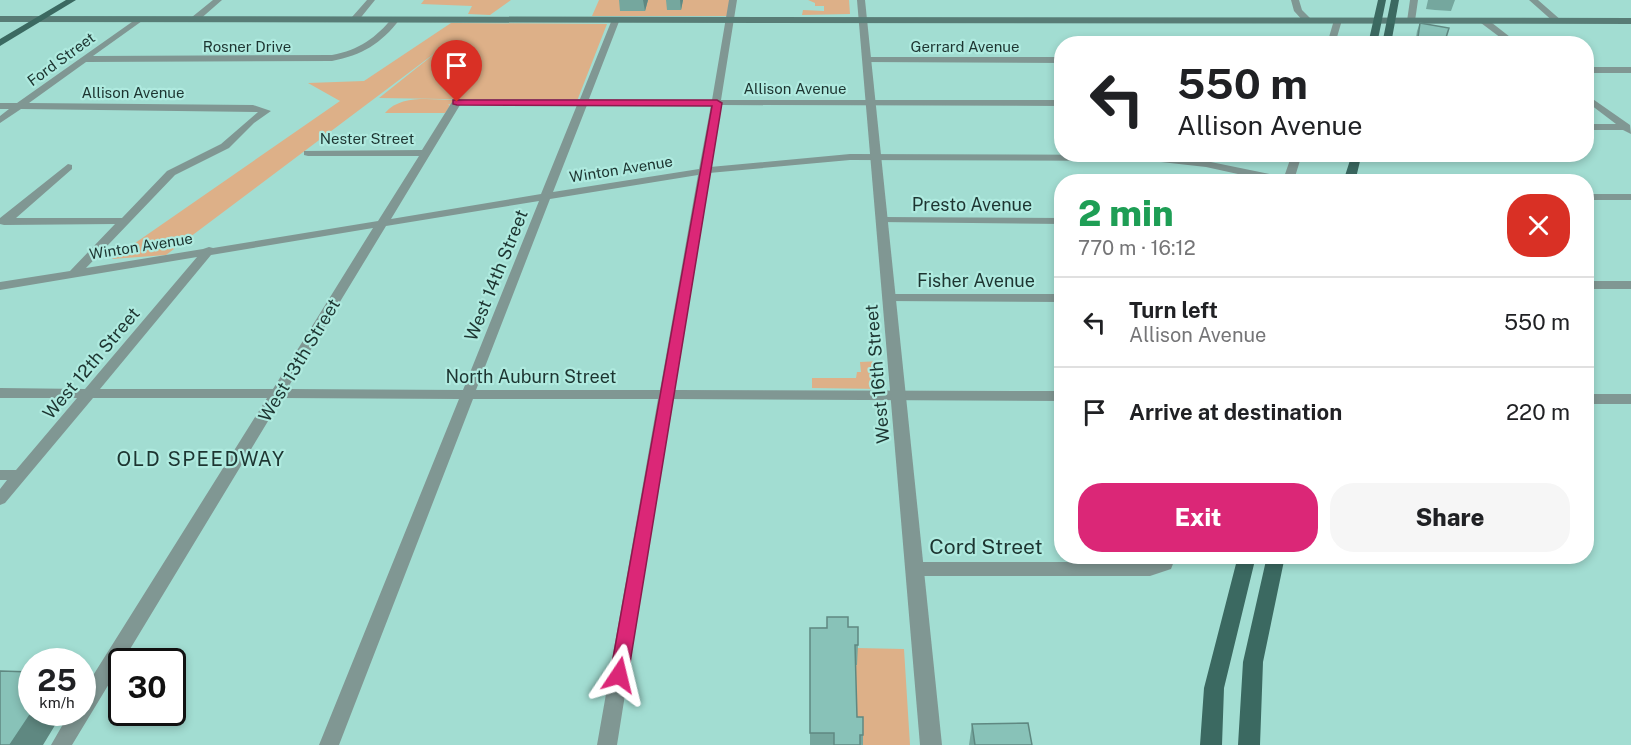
<!DOCTYPE html>
<html lang="en">
<head>
<meta charset="utf-8">
<style>
	:root { --surface:#fff; --page:#f6f6f6; --text:#202124; --muted:#757577; --line:#e0e0e0; --accent:#db2777 }
	body { margin:0; font-family:"Public Sans",sans-serif; background:var(--page); color:var(--text); height:100vh; display:flex; flex-direction:column; font-size:22px; white-space:nowrap }
	* { box-sizing:border-box; margin:0 }
	p { font-size:20px; color:var(--muted) }
	.icon { flex:none; width:33px; height:33px; fill:none; stroke:currentColor; stroke-width:2; stroke-linecap:round; stroke-linejoin:round }
	.map { position:relative; flex:1; overflow:hidden }
	.drawer { position:absolute; left:1054px; top:174px; width:540px; height:390px; display:flex; flex-direction:column; background:var(--surface); border-radius:24px; box-shadow:0 3px 9px #0003 }
	.drawer>* { flex:none }
	.banner { position:absolute; left:1054px; top:36px; width:540px; height:126px; border-radius:24px; box-shadow:0 3px 9px #0003; background:#fff; color:var(--text); overflow:hidden }
	.speed { position:absolute; left:18px; top:648px; display:flex; gap:12px; font-size:30px; font-weight:700; text-align:center }
	.speed>* { display:grid; place-content:center; width:78px; height:78px; border-radius:50%; background:var(--surface); box-shadow:0 3px 9px #0003; line-height:1 }
	.speed small { font-size:15px; font-weight:400 }
	.speed .limit { border:3px solid #111; border-radius:9px; background:#fff; color:#111 }
	.pin { position:absolute; display:grid; place-items:center; width:51px; height:51px; color:#fff; margin:-62px -26px; border-radius:50% 50% 50% 0; rotate:-45deg; box-shadow:0 0 6px #0007 }
	.pin .icon { rotate:45deg }
	.me { position:absolute; width:66px; margin:-33px; rotate:10deg; stroke-linejoin:round; filter:drop-shadow(0 0 4px #0008) }
	.turn { display:flex; align-items:center; gap:21px; height:126px; padding:0 24px; font-size:27px }
	.turn .icon { width:78px; height:78px; stroke-width:2.5 }
	.turn b { display:block; font-size:42px; line-height:51px }
	.round { display:grid; place-items:center; flex:none; width:63px; height:63px; border-radius:24px; background:var(--page) }
	.summary { display:flex; align-items:center; justify-content:space-between; height:102px; padding:0 24px }
	h1 { font-size:36px; font-weight:800; line-height:45px; color:#1e9e55 }
	.primary-button { display:flex; gap:12px; margin-top:auto; padding:12px 24px }
	.primary-button a { flex:1; height:69px; border-radius:24px; background:var(--accent); color:#fff; font-size:24px; font-weight:800; line-height:69px; text-align:center }
	.primary-button a+a { background:var(--page); color:var(--text) }
	ul { padding:0; list-style:none }
	li { display:flex; align-items:center; gap:18px; height:90px; padding:0 24px; border-top:2px solid var(--line) }
	li div { flex:1 }
	li b { display:block; font-size:22px }
	li em { font-style:normal }
	.map>svg:first-child { display:block }
	.green { fill:#ddb088 }
	.lines { fill:none; stroke-linecap:round; stroke-linejoin:round }
	.minor { fill:#809793; fill-rule:evenodd }
	.tertiary { fill:#809793; fill-rule:evenodd }
	.secondary { fill:#587c76; fill-rule:evenodd }
	.primary { fill:#3b6961; fill-rule:evenodd }
	.wall { fill:#75a79e }
	.shaded-wall { fill:#5f8881 }
	.building { fill:#88c2b8; stroke:#5f8881; stroke-width:1.5 }
	.route { fill:#db2777; stroke:#8e194d; stroke-width:1.5 }
	.labels { text-anchor:middle; dominant-baseline:central; stroke-width:4.5; stroke-linejoin:round; paint-order:stroke }
	.far-street-label { font-size:15px; fill:#1d3531; stroke:#afeadf }
	.street-label { font-size:18px; fill:#1d3531; stroke:#afeadf }
	.neighbourhood-label { font-size:20px; letter-spacing:1.5px; fill:#1d3531; stroke:#afeadf }
	.near-street-label { font-size:21px; fill:#1d3531; stroke:#afeadf }
</style>
</head>
<body>
<div class="map">
<svg width="1631" height="745" viewBox="0 0 1631 745">
	<rect width="100%" height="100%" fill="#a2ddd2"/>
	<path class="green" d="M424,0H511L490,15L468,14L472,6L421,4Z
		M599,0H733L730,16H592Z
		M808,0H849L850,14L802,15L803,10L824,11V6H815V3Z
		M451,23L607,24L577,101L379,98L443,47L166,255L112,259L340,101L308,83L364,81Z
		M455,100L452,105L448,104L450,106L445,113H385C401,94 432,100 455,100Z
		M882,361L884,386L881,389L812,388V378H856L857,372H861L860,362Z
		M857,648L904,649L910,745H862L856,737L854,666L857,665Z"/>
	<g class="lines">
		<path class="minor" d="M213,0H222L198,21H192V17Z
			M367,0H375L358,21H352V17Z
			M729,0H737L721,100H1062V106L720,105L710,167L850,154L1152,155L1206,161L1284,177L1292,154H1302L1294,180L1296,182H1274L1206,167L1152,161L850,160L709,173L674,390L1062,391V401L672,399L617,745H597L658,399H473L339,745H319L459,399L282,398L72,745H51L70,712H82V693L267,398H93L5,503L0,505V489L7,480H0V470H16L77,398H0V388L85,389L197,257L0,290V282L70,271L115,224L4,225L0,224V218L68,164L72,165V169L16,218H122L167,171L221,144L258,112L21,109L0,123V116L9,109H0V103H17L139,17H142V21L93,56L332,55C359,50 376,38 393,17L400,19C381,44 362,55 332,61L86,62L29,103L253,105L271,111L254,123L229,148L175,175L86,268L203,249L209,247L213,248L378,221L419,156H308L304,155V151L422,150L452,102L457,99H580L613,17L620,19L589,99L712,100ZM460,105H577L541,194L391,219ZM587,105H711L699,169L553,192ZM698,175L660,390H476L550,199ZM539,201L463,390L287,389L386,226ZM373,228L273,389H100L211,255Z
			M1291,0H1299L1302,10L1310,18V22H1304L1294,11Z
			M1410,0H1418L1415,21L1411,23L1407,21Z
			M1529,0H1538L1562,21L1555,23Z
			M1338,18L1342,20L1335,44H1327L1334,20Z
			M1484,19H1487L1519,44H1509L1481,23L1480,21Z
			M867,57H1062V63L864,62V58Z
			M1587,67H1631V73H1587Z
			M1587,95L1630,125L1631,134L1623,130H1587V124H1616L1587,102Z
			M1587,194H1631V200H1587Z
			M883,217L1062,218V224L879,222V218Z
			M1587,281H1631V289H1587Z
			M890,294H1062V302L886,301L884,298L886,295Z
			M1587,394H1631V404H1587Z
			M1160,556H1176L1171,569L1150,576H915L909,574L907,569L909,564L915,562H1150L1158,560Z"/>
		<path class="tertiary" d="M857,0H865L942,745H920Z"/>
		<path class="secondary" d="M0,16L1631,18V24L0,22Z"/>
		<path class="primary" d="M66,0H76L0,46V39Z
			M1378,0H1386L1377,44H1368Z
			M1391,0H1399L1391,44H1382Z
			M1352,154L1361,157L1355,182H1343Z
			M1238,556H1256L1224,688L1222,745H1200L1204,688Z
			M1267,556H1285L1263,662L1260,745H1238L1243,662Z"/>
	</g>
	<path class="wall" d="M619,0H648L645,11H620Z
		M666,0H683L681,10H667Z
		M1428,0H1455L1451,11L1435,10L1426,9Z
		M1420,23L1444,44H1415L1417,31Z
		M848,627L858,645L857,665H855L857,717L863,735V745H810V628Z
		M972,724L1032,745H969Z"/>
	<path class="shaded-wall" d="M643,0H648L645,11Z
		M680,0H683L681,10Z
		M32,712H63L43,745H10Z"/>
	<path class="building" d="M1420,23L1449,28L1444,44H1417Z
		M827,617H848V627H858V645H855L857,717H863V735H860V745H834V733H810V628H827Z
		M0,671L32,672V712L10,745H0Z
		M1028,723L1032,745H975L972,724Z"/>
	<path class="route" d="M453,100H717L722,103L628,675L626,681L619,683L613,681L610,675L712,106L457,105L453,104Z"/>
	<g class="labels">
		<g class="far-street-label">
			<text x="247" y="46">Rosner Drive</text>
			<text x="965" y="46">Gerrard Avenue</text>
			<text transform="translate(61 59) rotate(-36)">Ford Street</text>
			<text x="795" y="88">Allison Avenue</text>
			<text x="133" y="92">Allison Avenue</text>
			<text x="367" y="138">Nester Street</text>
			<text transform="translate(621 169) rotate(-9)">Winton Avenue</text>
			<text transform="translate(141 246) rotate(-9)">Winton Avenue</text>
		</g>
		<g class="street-label">
			<text x="972" y="204">Presto Avenue</text>
			<text transform="translate(496 275) rotate(-68)">West 14th Street</text>
			<text x="976" y="280">Fisher Avenue</text>
			<text transform="translate(299 360) rotate(-59)">West 13th Street</text>
			<text transform="translate(91 363) rotate(-50)">West 12th Street</text>
			<text transform="translate(877 374) rotate(-95)">West 16th Street</text>
			<text x="531" y="376">North Auburn Street</text>
		</g>
		<g class="neighbourhood-label">
			<text x="201" y="459">OLD SPEEDWAY</text>
		</g>
		<g class="near-street-label">
			<text x="986" y="546">Cord Street</text>
		</g>
	</g>
</svg>
<div class="speed"><div>25<small>km/h</small></div><div class="limit">30</div></div>
<div class="pin" style="left:457px;top:102px;background:#d93025"><svg class="icon" aria-label="arrive" viewBox="0 0 24 24"><path d="M6 21V4h12l-3 4 3 4H6"/></svg></div>
<svg class="me" style="left:619px;top:675px" viewBox="-20 -20 40 40"><path d="M0-17L14 15 0 8-14 15z" fill="#db2777" stroke="#fff" stroke-width="4"/></svg>
<div class="banner">
<div class="turn"><svg class="icon" aria-label="left" viewBox="0 0 24 24"><path d="M17 20v-9H6M10 6l-5 5 5 5"/></svg><div><b>550 m</b>Allison Avenue</div></div>
</div>
<section class="drawer">
<div class="summary"><div><h1>2 min</h1><p>770 m · 16:12</p></div><a class="round" style="background:#d93025;color:#fff"><svg class="icon" aria-label="close" viewBox="0 0 24 24"><path d="M6 6l12 12M18 6L6 18"/></svg></a></div>
<ul>
<li><svg class="icon" aria-label="left" viewBox="0 0 24 24"><path d="M17 20v-9H6M10 6l-5 5 5 5"/></svg><div><b>Turn left</b><p>Allison Avenue</p></div><em>550 m</em></li>
<li><svg class="icon" aria-label="arrive" viewBox="0 0 24 24"><path d="M6 21V4h12l-3 4 3 4H6"/></svg><div><b>Arrive at destination</b></div><em>220 m</em></li>
</ul>
<div class="primary-button"><a>Exit</a><a>Share</a></div>
</section>
</div>
</body>
</html>
